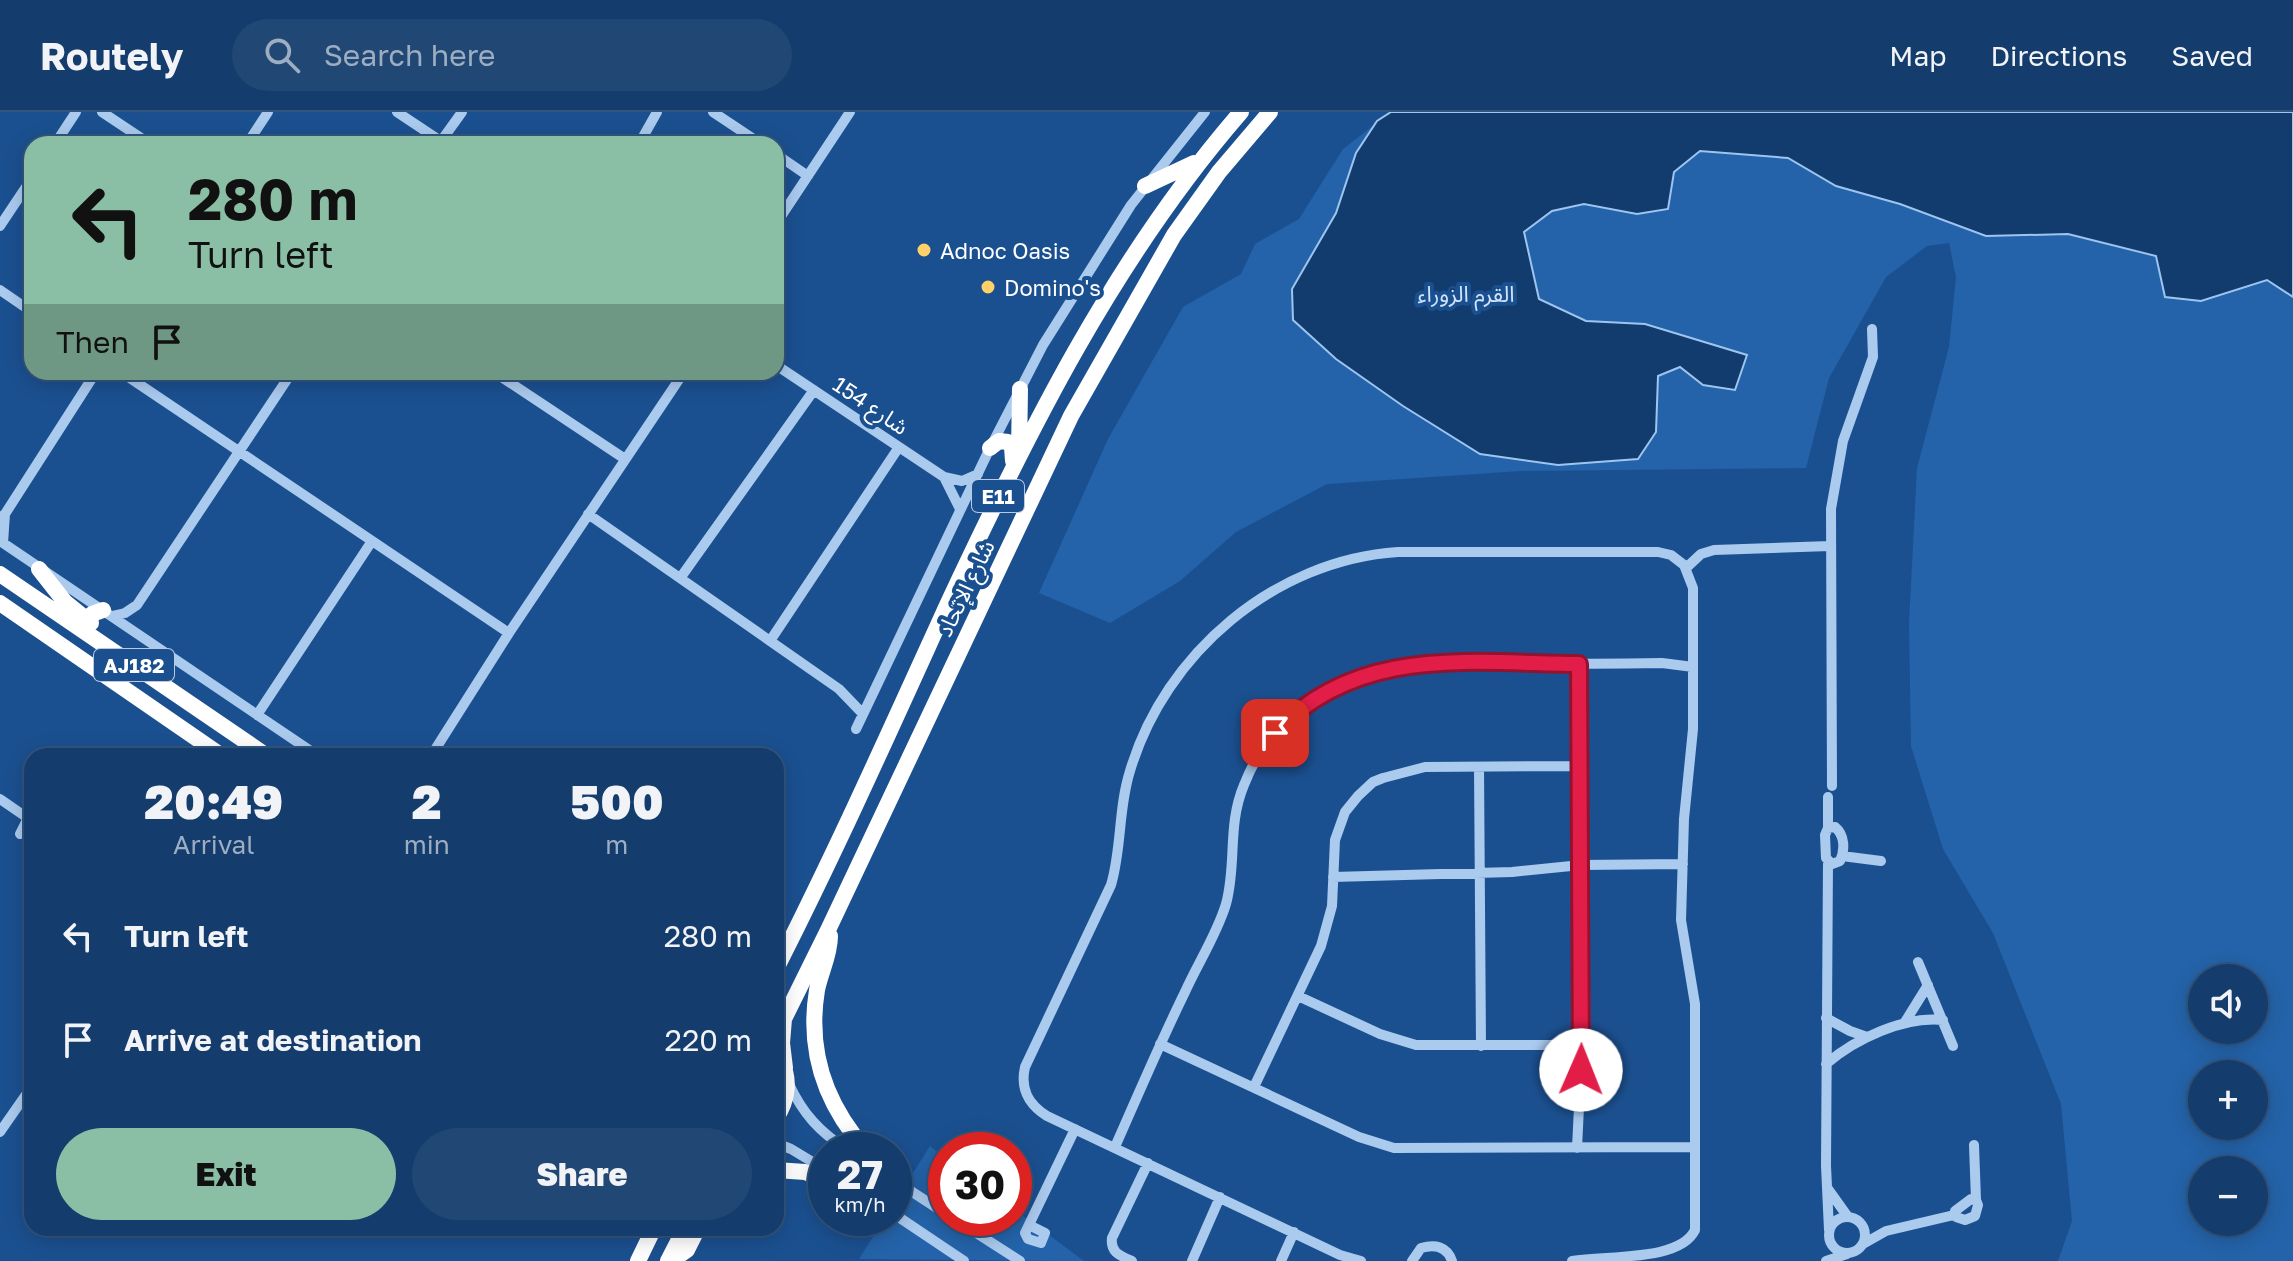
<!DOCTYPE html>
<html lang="en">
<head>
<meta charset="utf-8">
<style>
	:root { --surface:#143c6c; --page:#214774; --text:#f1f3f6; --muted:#9dadc2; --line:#33567f; --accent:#8abfa5 }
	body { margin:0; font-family:"Golos Text","Noto Sans Arabic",sans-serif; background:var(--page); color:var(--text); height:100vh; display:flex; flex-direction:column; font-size:30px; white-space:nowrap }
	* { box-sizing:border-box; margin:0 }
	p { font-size:26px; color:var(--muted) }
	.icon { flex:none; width:44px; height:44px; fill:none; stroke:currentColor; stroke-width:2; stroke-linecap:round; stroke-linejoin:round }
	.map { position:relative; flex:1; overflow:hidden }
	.panel { position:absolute; left:24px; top:636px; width:760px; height:488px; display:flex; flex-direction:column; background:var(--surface); border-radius:24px; box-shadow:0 4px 20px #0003,0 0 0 2px var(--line) }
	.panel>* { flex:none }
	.guide { position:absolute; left:24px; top:24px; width:760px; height:244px; border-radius:24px; box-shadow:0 4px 20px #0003,0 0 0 2px var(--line); background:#8abfa5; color:#111; overflow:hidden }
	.controls { position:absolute; left:2188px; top:852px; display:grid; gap:16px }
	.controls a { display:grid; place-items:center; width:80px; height:80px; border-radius:50%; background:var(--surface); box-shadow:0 4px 20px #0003,0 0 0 2px var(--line); font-size:40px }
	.speed { position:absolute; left:808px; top:1020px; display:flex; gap:16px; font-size:40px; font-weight:700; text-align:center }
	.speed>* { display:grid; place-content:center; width:104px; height:104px; border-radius:50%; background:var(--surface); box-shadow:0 4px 20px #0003,0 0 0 2px var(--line); line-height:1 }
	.speed small { font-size:20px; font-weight:400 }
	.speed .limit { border:12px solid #d22; background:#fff; color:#111 }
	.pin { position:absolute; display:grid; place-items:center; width:68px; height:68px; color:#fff; margin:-34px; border-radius:16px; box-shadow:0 4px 12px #0006 }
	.me { position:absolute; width:88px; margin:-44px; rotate:1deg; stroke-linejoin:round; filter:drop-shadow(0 0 6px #0008) }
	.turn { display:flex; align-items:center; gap:28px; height:168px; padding:0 32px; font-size:36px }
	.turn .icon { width:104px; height:104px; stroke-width:2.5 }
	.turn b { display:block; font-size:56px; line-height:68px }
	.then { display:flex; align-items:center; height:76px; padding:0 32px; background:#0003; gap:16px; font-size:30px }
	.eta { display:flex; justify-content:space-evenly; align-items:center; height:136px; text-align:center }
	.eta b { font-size:48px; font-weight:800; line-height:56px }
	.action { display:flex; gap:16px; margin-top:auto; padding:16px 32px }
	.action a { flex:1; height:92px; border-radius:48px; background:var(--accent); color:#111; font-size:32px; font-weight:800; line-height:92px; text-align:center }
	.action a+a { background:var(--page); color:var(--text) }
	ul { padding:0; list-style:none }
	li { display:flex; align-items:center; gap:24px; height:104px; padding:0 32px }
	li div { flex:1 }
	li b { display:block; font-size:30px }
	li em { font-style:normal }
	header { display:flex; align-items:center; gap:48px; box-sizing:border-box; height:112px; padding:0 40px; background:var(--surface); border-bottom:2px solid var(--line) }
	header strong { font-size:38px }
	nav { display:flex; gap:44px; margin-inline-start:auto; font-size:28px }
	.search { width:560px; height:72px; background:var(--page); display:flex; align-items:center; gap:20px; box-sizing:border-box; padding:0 28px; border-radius:44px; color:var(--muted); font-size:30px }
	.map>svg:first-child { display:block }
	.green { fill:#2463a9; fill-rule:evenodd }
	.water { fill:#123b6e; stroke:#9ec5f0; stroke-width:2 }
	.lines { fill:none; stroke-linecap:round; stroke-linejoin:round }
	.minor { stroke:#aacaee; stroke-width:10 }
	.highway { stroke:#fff; stroke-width:16 }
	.route-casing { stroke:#92132f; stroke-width:20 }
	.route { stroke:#e11d48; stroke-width:14 }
	.poi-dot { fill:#ffd168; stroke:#1b5090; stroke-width:3 }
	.labels { text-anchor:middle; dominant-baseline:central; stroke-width:8; stroke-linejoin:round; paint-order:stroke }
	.shield { fill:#1b5090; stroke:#bbcade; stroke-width:2 }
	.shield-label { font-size:20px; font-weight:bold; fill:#fff }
	.poi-label { font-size:22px; fill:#fff; stroke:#1b5090; text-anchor:start }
	.park-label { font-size:22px; fill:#d1e4fa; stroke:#1b5090 }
	.street-label { font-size:22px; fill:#fff; stroke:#1b5090 }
</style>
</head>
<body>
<header>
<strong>Routely</strong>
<div class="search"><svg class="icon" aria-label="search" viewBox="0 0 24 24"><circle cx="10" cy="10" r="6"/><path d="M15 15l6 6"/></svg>Search here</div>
<nav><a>Map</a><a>Directions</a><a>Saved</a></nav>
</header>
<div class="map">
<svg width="2293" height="1149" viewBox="0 0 2293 1149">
	<rect width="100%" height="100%" fill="#1b5090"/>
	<path class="green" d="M1391,0H2293V1149H2058L2072,1109L2061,992L1993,821L1943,737L1911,634L1909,511L1917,356L1949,235L1956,165L1949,131L1927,134L1886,165L1829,266L1806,356L1521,359L1327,372L1236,420L1180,469L1110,511L1039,481L1108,327L1183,195L1241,162L1255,132L1299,107L1343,37ZM2202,866H2254V918H2202ZM2202,962H2254V1014H2202ZM2202,1058H2254V1110H2202Z
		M930,1034L946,1047V1106H1014V1097L1084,1149L859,1147L885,1106H894V1091Z"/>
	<path class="water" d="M1391,0H2293V185L2267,168L2201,189L2165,185L2156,144L2068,122L1986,124L1900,92L1836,74L1788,46L1700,39L1674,60L1668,97L1637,102L1584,92L1552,99L1524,120L1539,187L1586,209L1645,212L1747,243L1735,278L1703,273L1680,255L1658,264L1656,320L1638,347L1558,353L1480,342L1403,294L1336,247L1293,208L1292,177L1336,101L1356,41L1377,9Z"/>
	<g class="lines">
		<path class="minor" d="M102,0L150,32
			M397,0L445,32
			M713,0L761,32
			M55,32L76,0
			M247,32L268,0
			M439,32L462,0
			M639,32L657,0
			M776,42L808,64
			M776,112L850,0
			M0,114L32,66
			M0,178L32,200
			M776,253L944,365L962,369L978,362
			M121,260L509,521
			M494,260L625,347
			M945,367L960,397
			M588,402L839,577L863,602
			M0,406L5,402L96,260
			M0,429L318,644
			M3,431L5,402
			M1686,456L1701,442L1714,438L1830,434
			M681,465L814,278
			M112,504L125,501L137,493L292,260
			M770,529L899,335
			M257,603L372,429
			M856,617L990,336L1043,233L1131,93L1205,0
			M431,644L509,521L684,260
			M1479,655L1481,934
			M1832,674L1831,397L1843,329L1873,245L1872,217
			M1828,685V716
			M0,687L32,709
			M1835,715C1845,723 1845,738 1840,749L1832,752L1826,746L1825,723L1828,716Z
			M20,722L28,706
			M1842,744L1881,749
			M1828,749L1826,1054L1829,1118
			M1333,765L1512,760L1581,753L1683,752
			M1918,850L1953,934
			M1298,884L1380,922L1416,933H1582
			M1826,906L1850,919L1867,925
			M1905,910L1928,873
			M1160,932L1359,1025L1394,1036L1695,1035
			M1826,952C1855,927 1904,904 1943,908
			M789,972C803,1002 819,1019 847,1038
			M1254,975L1321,834L1332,794L1335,728L1345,700L1358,684L1373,670L1383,666L1425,655L1580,654
			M0,1020L32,974
			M776,1031L791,1037L826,1058
			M1974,1033L1976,1088
			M1115,1035C1138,983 1160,931 1185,880C1198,851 1217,822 1226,792C1237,752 1227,713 1244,673C1292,551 1411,550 1522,551C1569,552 1615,552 1662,551L1693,555
			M1577,1036L1582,933L1579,552
			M894,1068L946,1102
			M1828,1077L1848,1105
			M1971,1087L1976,1088L1978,1093L1975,1104L1965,1108L1956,1105L1955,1099Z
			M894,1102L964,1149
			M1829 1123a18 18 0 1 1 36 0a18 18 0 1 1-36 0Z
			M953,1106L1020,1149
			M1029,1113L1045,1121L1041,1131L1028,1127L1025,1121L1075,1017
			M1863,1132L1886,1119L1954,1103
			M1132,1149C1121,1144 1110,1141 1112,1126L1148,1051
			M1192,1149L1220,1085
			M1281,1149L1294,1120
			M1361,1149L1340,1143L1047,1004C1028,992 1020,977 1025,955L1111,773C1122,736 1118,697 1130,659C1165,541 1275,448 1398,440H1658L1671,443L1684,453L1693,476V617L1684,707L1681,808L1695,892V1118C1680,1149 1611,1143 1572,1149
			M1412,1149L1421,1136C1435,1132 1447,1134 1452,1149
			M1826,1149L1847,1142"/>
		<path class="highway" d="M1145,74L1194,51
			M990,336L999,329L1008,330L1012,335L1013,349
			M1019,339L1020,277
			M39,457L65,490L91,511
			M0,462L267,644
			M0,491L222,644
			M90,511L92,502L103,498
			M830,824C830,843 821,859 817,878C807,939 825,992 866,1038
			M776,857C837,737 892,614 948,491C1029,318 1115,145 1241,0
			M785,956L782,931L784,907L829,816L1071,304L1174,123L1219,60L1270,0
			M776,1006C788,988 791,967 780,947
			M776,1058L805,1060L826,1069
			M894,1067L897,1070
			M638,1149L654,1116
			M668,1149L685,1116
			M671,1149L687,1138L698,1116"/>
	</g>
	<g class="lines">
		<g class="route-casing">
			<path id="route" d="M1275,621C1356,533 1471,551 1579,552L1581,958"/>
		</g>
		<use href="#route" class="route"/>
	</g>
	<g class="poi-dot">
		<circle cx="924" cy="138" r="8"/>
		<circle cx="988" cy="175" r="8"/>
	</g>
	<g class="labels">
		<g class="shield">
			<rect x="972" y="368" width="52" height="32" rx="6"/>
			<rect x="94" y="537" width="80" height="32" rx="6"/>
		</g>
		<g class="shield-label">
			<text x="998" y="384">E11</text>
			<text x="134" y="553">AJ182</text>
		</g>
		<g class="poi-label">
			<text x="940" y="138">Adnoc Oasis</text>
			<text x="1004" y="175">Domino's</text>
		</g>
		<g class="park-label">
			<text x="1466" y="181">القرم الزوراء</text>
		</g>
		<g class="street-label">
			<text transform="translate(871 293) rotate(34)">شارع 154</text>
			<text transform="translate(965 476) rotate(-64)">شارع الإتحاد</text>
		</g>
	</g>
</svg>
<div class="controls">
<a><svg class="icon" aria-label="sound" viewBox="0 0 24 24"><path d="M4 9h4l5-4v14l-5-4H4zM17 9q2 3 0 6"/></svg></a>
<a>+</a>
<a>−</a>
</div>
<div class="speed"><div>27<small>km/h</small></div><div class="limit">30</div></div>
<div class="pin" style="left:1275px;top:621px;background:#d93025"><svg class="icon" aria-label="arrive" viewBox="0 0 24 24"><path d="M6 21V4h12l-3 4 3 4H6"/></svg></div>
<svg class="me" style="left:1581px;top:958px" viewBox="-20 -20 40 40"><circle r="19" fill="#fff"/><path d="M0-13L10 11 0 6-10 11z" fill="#e11d48"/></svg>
<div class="guide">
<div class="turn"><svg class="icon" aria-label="left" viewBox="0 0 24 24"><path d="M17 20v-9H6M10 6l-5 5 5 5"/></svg><div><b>280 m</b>Turn left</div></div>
<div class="then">Then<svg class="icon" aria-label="arrive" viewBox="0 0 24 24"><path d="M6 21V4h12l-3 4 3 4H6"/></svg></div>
</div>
<section class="panel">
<div class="eta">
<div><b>20:49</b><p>Arrival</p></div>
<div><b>2</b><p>min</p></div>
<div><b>500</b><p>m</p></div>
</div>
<ul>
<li><svg class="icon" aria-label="left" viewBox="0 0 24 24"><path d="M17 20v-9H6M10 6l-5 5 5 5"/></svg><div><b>Turn left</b></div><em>280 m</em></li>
<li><svg class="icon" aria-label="arrive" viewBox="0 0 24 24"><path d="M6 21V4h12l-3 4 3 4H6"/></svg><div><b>Arrive at destination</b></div><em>220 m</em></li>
</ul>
<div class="action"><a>Exit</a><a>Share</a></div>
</section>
</div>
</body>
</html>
